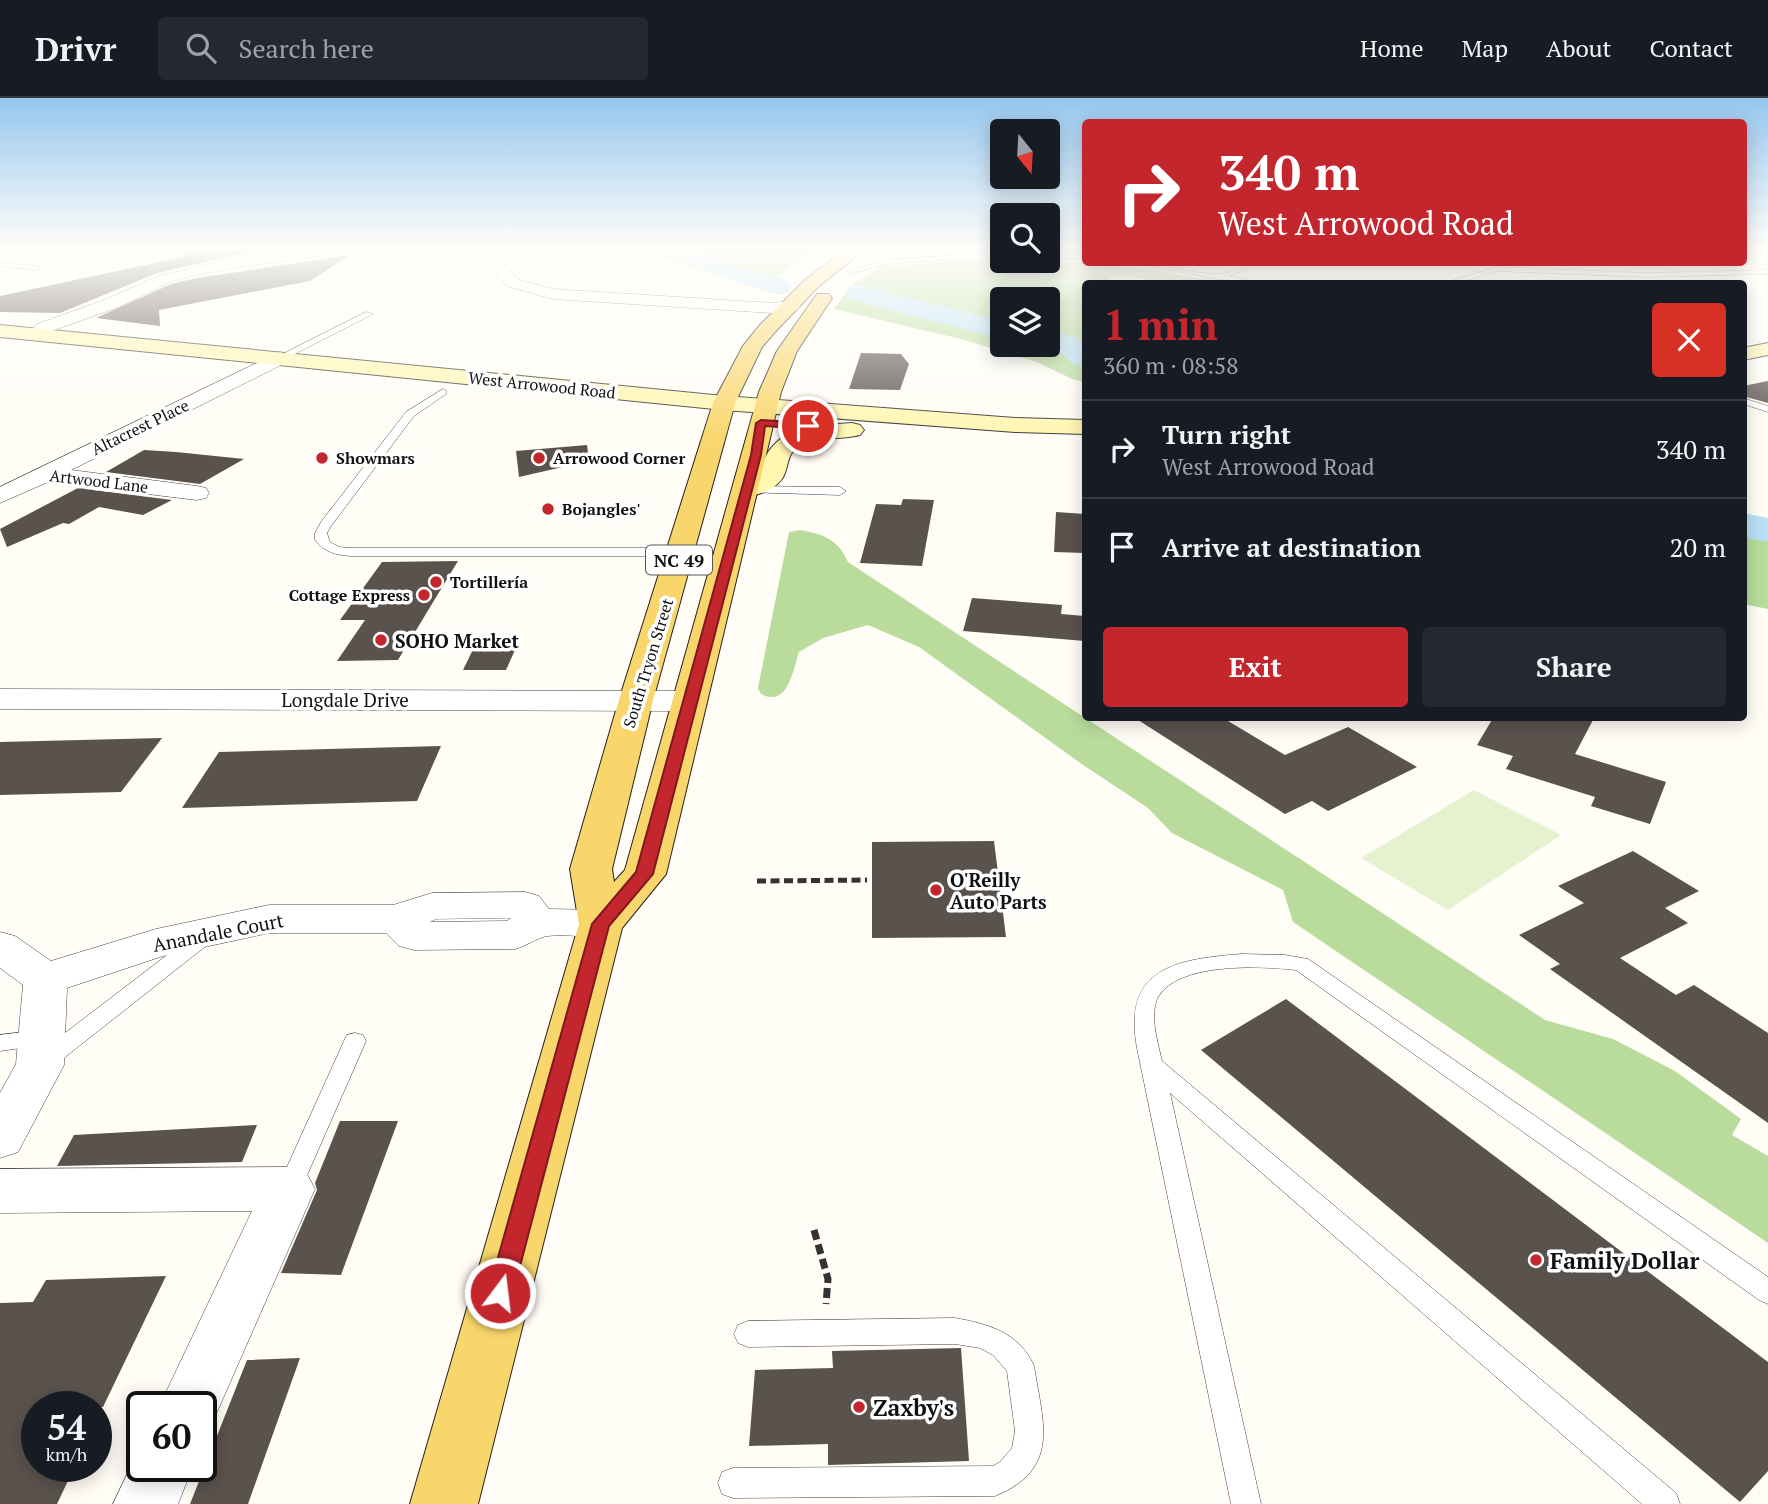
<!DOCTYPE html>
<html lang="en">
<head>
<meta charset="utf-8">
<style>
	:root { --surface:#171b24; --page:#242831; --text:#f1f3f6; --muted:#9ea1a6; --line:#363941; --accent:#c4262e }
	body { margin:0; font-family:"PT Serif",serif; background:var(--page); color:var(--text); height:100vh; display:flex; flex-direction:column; font-size:26px; white-space:nowrap }
	* { box-sizing:border-box; margin:0 }
	p { font-size:23px; color:var(--muted) }
	.icon { flex:none; width:38px; height:38px; fill:none; stroke:currentColor; stroke-width:2; stroke-linecap:round; stroke-linejoin:round }
	.map { position:relative; flex:1; overflow:hidden }
	.details { position:absolute; left:1082px; top:182px; width:665px; height:441px; display:flex; flex-direction:column; background:var(--surface); border-radius:7px; box-shadow:0 4px 18px #0003 }
	.details>* { flex:none }
	.guide { position:absolute; left:1082px; top:21px; width:665px; height:147px; border-radius:7px; box-shadow:0 4px 18px #0003; background:#c4262e; color:#fff; overflow:hidden }
	.needle { width:46px; rotate:162deg }
	.tools { position:absolute; left:990px; top:21px; display:grid; gap:14px }
	.tools a { display:grid; place-items:center; width:70px; height:70px; border-radius:7px; background:var(--surface); box-shadow:0 4px 18px #0003; font-size:35px }
	.speed { position:absolute; left:21px; top:1293px; display:flex; gap:14px; font-size:35px; font-weight:700; text-align:center }
	.speed>* { display:grid; place-content:center; width:91px; height:91px; border-radius:50%; background:var(--surface); box-shadow:0 4px 18px #0003; line-height:1 }
	.speed small { font-size:18px; font-weight:400 }
	.speed .limit { border:4px solid #111; border-radius:10px; background:#fff; color:#111 }
	.pin { position:absolute; display:grid; place-items:center; width:60px; height:60px; color:#fff; margin:-30px; border:4px solid #fff; border-radius:50%; box-shadow:0 2px 7px #0007 }
	.me { position:absolute; width:77px; margin:-38px; rotate:15deg; stroke-linejoin:round; filter:drop-shadow(0 0 5px #0008) }
	.turn { display:flex; align-items:center; gap:24px; height:147px; padding:0 21px; font-size:32px }
	.turn .icon { width:91px; height:91px; stroke-width:2.5 }
	.turn b { display:block; font-size:49px; line-height:60px }
	.round { display:grid; place-items:center; flex:none; width:74px; height:74px; border-radius:7px; background:var(--page) }
	.head { display:flex; align-items:center; justify-content:space-between; height:119px; padding:0 21px }
	h1 { font-size:42px; font-weight:700; line-height:52px; color:var(--accent) }
	.primary-button { display:flex; gap:14px; margin-top:auto; padding:14px 21px }
	.primary-button a { flex:1; height:80px; border-radius:7px; background:var(--accent); color:#fff; font-size:28px; font-weight:700; line-height:80px; text-align:center }
	.primary-button a+a { background:var(--page); color:var(--text) }
	ul { padding:0; list-style:none }
	li { display:flex; align-items:center; gap:21px; height:98px; padding:0 21px; border-top:2px solid var(--line) }
	li div { flex:1 }
	li b { display:block; font-size:26px }
	li em { font-style:normal }
	header { display:flex; align-items:center; gap:42px; box-sizing:border-box; height:98px; padding:0 35px; background:var(--surface); border-bottom:2px solid var(--line) }
	header strong { font-size:33px }
	nav { display:flex; gap:38px; margin-inline-start:auto; font-size:24px }
	.search { width:490px; height:63px; background:var(--page); display:flex; align-items:center; gap:18px; box-sizing:border-box; padding:0 24px; border-radius:7px; color:var(--muted); font-size:26px }
	.map>svg:first-child { display:block }
	.forest { fill:#b9dc9c; fill-rule:evenodd }
	.pitch { fill:#e6f2cf }
	.lines { fill:none; stroke-linecap:round; stroke-linejoin:round }
	.river { fill:#b9e0f7; fill-rule:evenodd }
	.building { fill:#5a524d }
	.service-casing { stroke:#444; stroke-width:1 }
	.minor-casing { stroke:#444; stroke-width:1 }
	.secondary-casing { stroke:#333; stroke-width:2 }
	.primary-casing { stroke:#222; stroke-width:2 }
	.path-far1 { stroke:#333; stroke-width:5; stroke-dasharray:9 4.5; stroke-linecap:butt }
	.path { stroke:#333; stroke-width:7; stroke-dasharray:10 5; stroke-linecap:butt }
	.service { fill:#fff; fill-rule:evenodd }
	.minor { fill:#fff; fill-rule:evenodd }
	.secondary { fill:#fff6b0; fill-rule:evenodd }
	.primary { fill:#f9d66b; fill-rule:evenodd }
	.route { fill:#c4262e; stroke:#7f191e; stroke-width:2 }
	.poi-dot { fill:#c4262e; stroke:#fff; stroke-width:2.5 }
	.labels { text-anchor:middle; dominant-baseline:central; stroke-width:7; stroke-linejoin:round; paint-order:stroke }
	.far-street-label { font-size:16px; fill:#111; stroke:#fff }
	.far-poi-label { font-size:16px; font-weight:bold; fill:#111; stroke:#fff; text-anchor:start }
	.shield { fill:#fff; stroke:#585858; stroke-width:2 }
	.shield-label { font-size:18px; font-weight:bold; fill:#111 }
	.poi-label { font-size:19px; font-weight:bold; fill:#111; stroke:#fff; text-anchor:start }
	.street-label { font-size:19px; fill:#111; stroke:#fff }
	.near-poi-label { font-size:23px; font-weight:bold; fill:#111; stroke:#fff; text-anchor:start }
</style>
</head>
<body>
<header>
<strong>Drivr</strong>
<div class="search"><svg class="icon" aria-label="search" viewBox="0 0 24 24"><circle cx="10" cy="10" r="6"/><path d="M15 15l6 6"/></svg>Search here</div>
<nav><a>Home</a><a>Map</a><a>About</a><a>Contact</a></nav>
</header>
<div class="map">
<svg width="1768" height="1406" viewBox="0 0 1768 1406">
	<rect width="100%" height="100%" fill="#fffdf5"/>
	<path class="forest" d="M638,150H819L764,188L697,172Z
		M1003,161L1118,167L1231,185H1170L1126,178L1108,179L1116,185L1085,186V284L1072,281L1037,264L961,241L834,211L853,186L883,168ZM1048,201V247H1003V201Z
		M1743,417L1768,420V511L1743,506Z
		M800,432C823,436 838,441 848,464L1545,922L1613,941L1675,973L1741,1021L1732,1037L1768,1058V1145L1293,824L1283,792L1172,735L1148,710L1083,667L919,549L868,527L823,540L799,554C793,572 788,610 761,596L758,590L789,434Z"/>
	<path class="pitch" d="M1474,692L1561,737L1448,812L1361,760Z"/>
	<g class="lines">
		<path class="river" d="M651,150H687L788,183L792,189L788,195L779,197L770,195L654,155Z
			M857,187L1003,223V241L848,201L844,195L848,189Z
			M1048,232L1074,238L1085,246V269L1074,266L1055,251L1038,247H1048Z
			M1743,415L1768,420V444L1743,439Z"/>
	</g>
	<path class="building" d="M271,152L243,155L157,175L60,215L0,214V198L183,159V153Z
		M350,157L310,183L159,212L160,228L96,220L171,186L197,180Z
		M861,255L901,256L909,266L900,292L849,291Z
		M1768,283V305L1743,298V288Z
		M587,347L589,363L519,379L516,353Z
		M144,352L176,354L244,361L200,386L106,374Z
		M78,390L172,402L143,417L99,409L69,426L63,425L7,449L0,431Z
		M903,401L934,402L922,468L860,465L876,406L901,407Z
		M1056,414L1085,416V455L1054,454Z
		M458,463L398,562L337,563L365,522H340L382,464Z
		M972,500L1062,507L1061,516L1085,518V543L963,533Z
		M479,539H521L506,572H463Z
		M1135,620H1223L1285,657L1348,629L1417,669L1328,713L1312,703L1285,716Z
		M1493,620H1594L1575,656L1666,684L1650,726L1591,708L1595,699L1506,671L1513,658L1477,647Z
		M162,640L121,694L0,697V644Z
		M441,648L417,703L182,710L219,654Z
		M994,743L1006,839L872,840V744Z
		M1633,753L1699,793L1665,810L1688,825L1620,860L1676,897L1694,887L1768,935V1025L1550,871L1560,866L1519,837L1584,805L1558,788Z
		M1286,901L1768,1264V1373L1740,1404L1201,952Z
		M340,1023H398L341,1177L281,1175L317,1092L315,1085Z
		M257,1027L242,1064L57,1068L74,1037Z
		M166,1178L103,1309H37V1368H75L57,1406H0V1205L33,1204L46,1182Z
		M961,1250L969,1363L828,1367V1346L749,1348L755,1272L833,1270L832,1253Z
		M300,1260L248,1406H190L247,1262Z"/>
	<g class="lines">
		<g class="service-casing">
			<path id="service" d="M1003,154V158L886,166L850,176L846,174L886,162Z
				M1048,155L1085,157V161L1048,159Z
				M0,164L36,168L40,170L36,172L0,168Z
				M1131,164C1160,164 1188,176 1217,176C1233,177 1248,164 1264,164L1229,178L1264,186H1244Z
				M1496,169L1647,175L1768,172V176L1647,179L1496,173L1456,186H1442Z
				M366,214L373,216L283,262L275,260Z
				M443,291L446,292V296L414,318L331,428L327,435L330,444L339,449L351,450H682L688,454L682,458H351C336,457 324,454 315,442V435L321,424L406,314Z
				M1743,300L1768,308V314L1743,306Z
				M746,388L840,389L846,393L840,397L742,394V390Z
				M204,832L211,834L214,839L211,844L55,967L47,969L39,967L36,961L39,955L197,834Z
				M1242,856L1285,857L1308,861L1768,1179V1206L1759,1202L1296,872C1261,868 1178,864 1158,899C1149,917 1158,945 1162,963L1676,1395L1680,1406H1642L1170,995L1261,1406H1231L1137,950C1122,870 1176,861 1242,856Z
				M41,932L49,934L52,940L49,946L0,953V937Z
				M355,935L363,937L366,943L301,1091L298,1098L289,1101L280,1098L277,1091L344,943L347,937Z
				M955,1220C988,1226 1019,1234 1034,1268C1043,1325 1061,1371 995,1398L733,1400L722,1396L718,1385L722,1374L733,1370L993,1368L1000,1364L1012,1350L1015,1333L1007,1273L993,1257L980,1250L955,1246L748,1249L738,1245L734,1236L738,1227L748,1223Z"/>
		</g>
		<g class="minor-casing">
			<path id="minor" d="M312,150H362L355,154L244,168L196,177L170,184L119,209L49,234L37,242L28,236L37,226L107,201L158,178L244,158Z
				M456,150H479L491,155L519,182L553,191L772,205L791,203L800,208L797,212L772,215L552,201L507,188L481,161Z
				M280,254L290,260L287,264L71,372L197,388L206,390L209,395L206,400L197,402L48,384L0,405V389Z
				M0,591L689,593L701,596L705,603L701,610L689,613L0,611Z
				M525,794L539,798L549,811L601,812L616,816L622,826L616,836C592,842 570,835 547,838C537,840 526,848 515,851L414,852L399,848L386,835H269L163,858L67,890L64,967L18,1054L0,1060V995L16,966L23,887L0,870V834L15,838L51,863L156,831L269,807H393L432,795ZM511,820L507,823L430,824L436,821Z
				M289,1069L307,1076L315,1091L210,1330L201,1333V1309H159L252,1113L0,1115V1071Z
				M142,1345V1368H193L178,1406H113Z"/>
		</g>
		<g class="secondary-casing">
			<path id="secondary" d="M0,227L724,298L1015,320L1085,322V336L1015,334L724,312L0,239Z
				M1768,245V257L1743,262V250Z
				M852,325L860,327L864,332L860,337C841,342 818,338 800,348C785,356 790,369 782,381C773,393 751,401 737,397L733,392L737,387L760,374C771,328 812,328 852,325Z"/>
		</g>
		<g class="primary-casing">
			<path id="primary" d="M848,150H867L818,189L774,235L762,249L735,305L653,602L612,771L614,784L625,772L759,294L777,253L817,196H829L832,200L797,253L781,294L666,776L622,830L478,1406H410L579,826L570,771L619,602L713,305L743,248L760,227L806,181Z"/>
		</g>
		<path class="path-far1" d="M757,783L867,782"/>
		<path class="path" d="M814,1132L828,1181L826,1206"/>
		<use href="#service" class="service"/>
		<use href="#minor" class="minor"/>
		<use href="#secondary" class="secondary"/>
		<use href="#primary" class="primary"/>
	</g>
	<linearGradient id="sky" x2="0" y2="1"><stop stop-color="#95c6ee"/><stop offset="0.43" stop-color="#fffefa"/><stop offset="1" stop-color="#fffefa" stop-opacity="0"/></linearGradient>
	<rect width="1768" height="347" fill="url(#sky)"/>
	<path class="route" d="M761,322L808,325L813,328L808,331L765,328L761,357L653,776L609,828L513,1195L509,1203L500,1206L492,1203L488,1195L592,826L636,774L751,357L756,325Z"/>
	<g class="poi-dot">
		<circle cx="322" cy="360" r="7"/>
		<circle cx="539" cy="360" r="7"/>
		<circle cx="548" cy="411" r="7"/>
		<circle cx="436" cy="484" r="7"/>
		<circle cx="424" cy="497" r="7"/>
		<circle cx="381" cy="542" r="7"/>
		<circle cx="936" cy="792" r="7"/>
		<circle cx="1536" cy="1162" r="7"/>
		<circle cx="859" cy="1309" r="7"/>
	</g>
	<g class="labels">
		<g class="far-street-label">
			<text transform="translate(542 287) rotate(6)">West Arrowood Road</text>
			<text transform="translate(140 329) rotate(-26)">Altacrest Place</text>
			<text transform="translate(99 383) rotate(7)">Artwood Lane</text>
			<text transform="translate(648 565) rotate(-73)">South Tryon Street</text>
		</g>
		<g class="far-poi-label">
			<text x="336" y="360">Showmars</text>
			<text x="553" y="360">Arrowood Corner</text>
			<text x="562" y="411">Bojangles'</text>
			<text x="450" y="484">Tortillería</text>
			<text x="410" y="497" text-anchor="end">Cottage Express</text>
		</g>
		<rect class="shield" x="646" y="447.5" width="66" height="29" rx="5"/>
		<g class="shield-label">
			<text x="679" y="462">NC 49</text>
		</g>
		<g class="poi-label">
			<text x="395" y="542">SOHO Market</text>
			<text x="950" y="781">O'Reilly<tspan x="950" dy="22">Auto Parts</tspan></text>
		</g>
		<g class="street-label">
			<text x="345" y="601">Longdale Drive</text>
			<text transform="translate(218 834) rotate(-11)">Anandale Court</text>
		</g>
		<g class="near-poi-label">
			<text x="1550" y="1162">Family Dollar</text>
			<text x="873" y="1309">Zaxby's</text>
		</g>
	</g>
</svg>
<div class="tools">
<a><svg class="needle" viewBox="-14 -14 28 28"><path d="M0-13l5 13h-10z" fill="#e53935"/><path d="M0 13l5-13h-10z" fill="#9ea1a6"/></svg></a>
<a><svg class="icon" aria-label="search" viewBox="0 0 24 24"><circle cx="10" cy="10" r="6"/><path d="M15 15l6 6"/></svg></a>
<a><svg class="icon" aria-label="layers" viewBox="0 0 24 24"><path d="M12 4l9 5-9 5-9-5zM3 14l9 5 9-5"/></svg></a>
</div>
<div class="speed"><div>54<small>km/h</small></div><div class="limit">60</div></div>
<div class="pin" style="left:808px;top:328px;background:#d93025"><svg class="icon" aria-label="arrive" viewBox="0 0 24 24"><path d="M6 21V4h12l-3 4 3 4H6"/></svg></div>
<svg class="me" style="left:500px;top:1195px" viewBox="-20 -20 40 40"><circle r="17" fill="#c4262e" stroke="#fff" stroke-width="3"/><path d="M0-11L8 9 0 5-8 9z" fill="#fff"/></svg>
<div class="guide">
<div class="turn"><svg class="icon" aria-label="right" viewBox="0 0 24 24"><path d="M7 20v-9h11M14 6l5 5-5 5"/></svg><div><b>340 m</b>West Arrowood Road</div></div>
</div>
<section class="details">
<div class="head"><div><h1>1 min</h1><p>360 m · 08:58</p></div><a class="round" style="background:#d93025;color:#fff"><svg class="icon" aria-label="close" viewBox="0 0 24 24"><path d="M6 6l12 12M18 6L6 18"/></svg></a></div>
<ul>
<li><svg class="icon" aria-label="right" viewBox="0 0 24 24"><path d="M7 20v-9h11M14 6l5 5-5 5"/></svg><div><b>Turn right</b><p>West Arrowood Road</p></div><em>340 m</em></li>
<li><svg class="icon" aria-label="arrive" viewBox="0 0 24 24"><path d="M6 21V4h12l-3 4 3 4H6"/></svg><div><b>Arrive at destination</b></div><em>20 m</em></li>
</ul>
<div class="primary-button"><a>Exit</a><a>Share</a></div>
</section>
</div>
</body>
</html>
